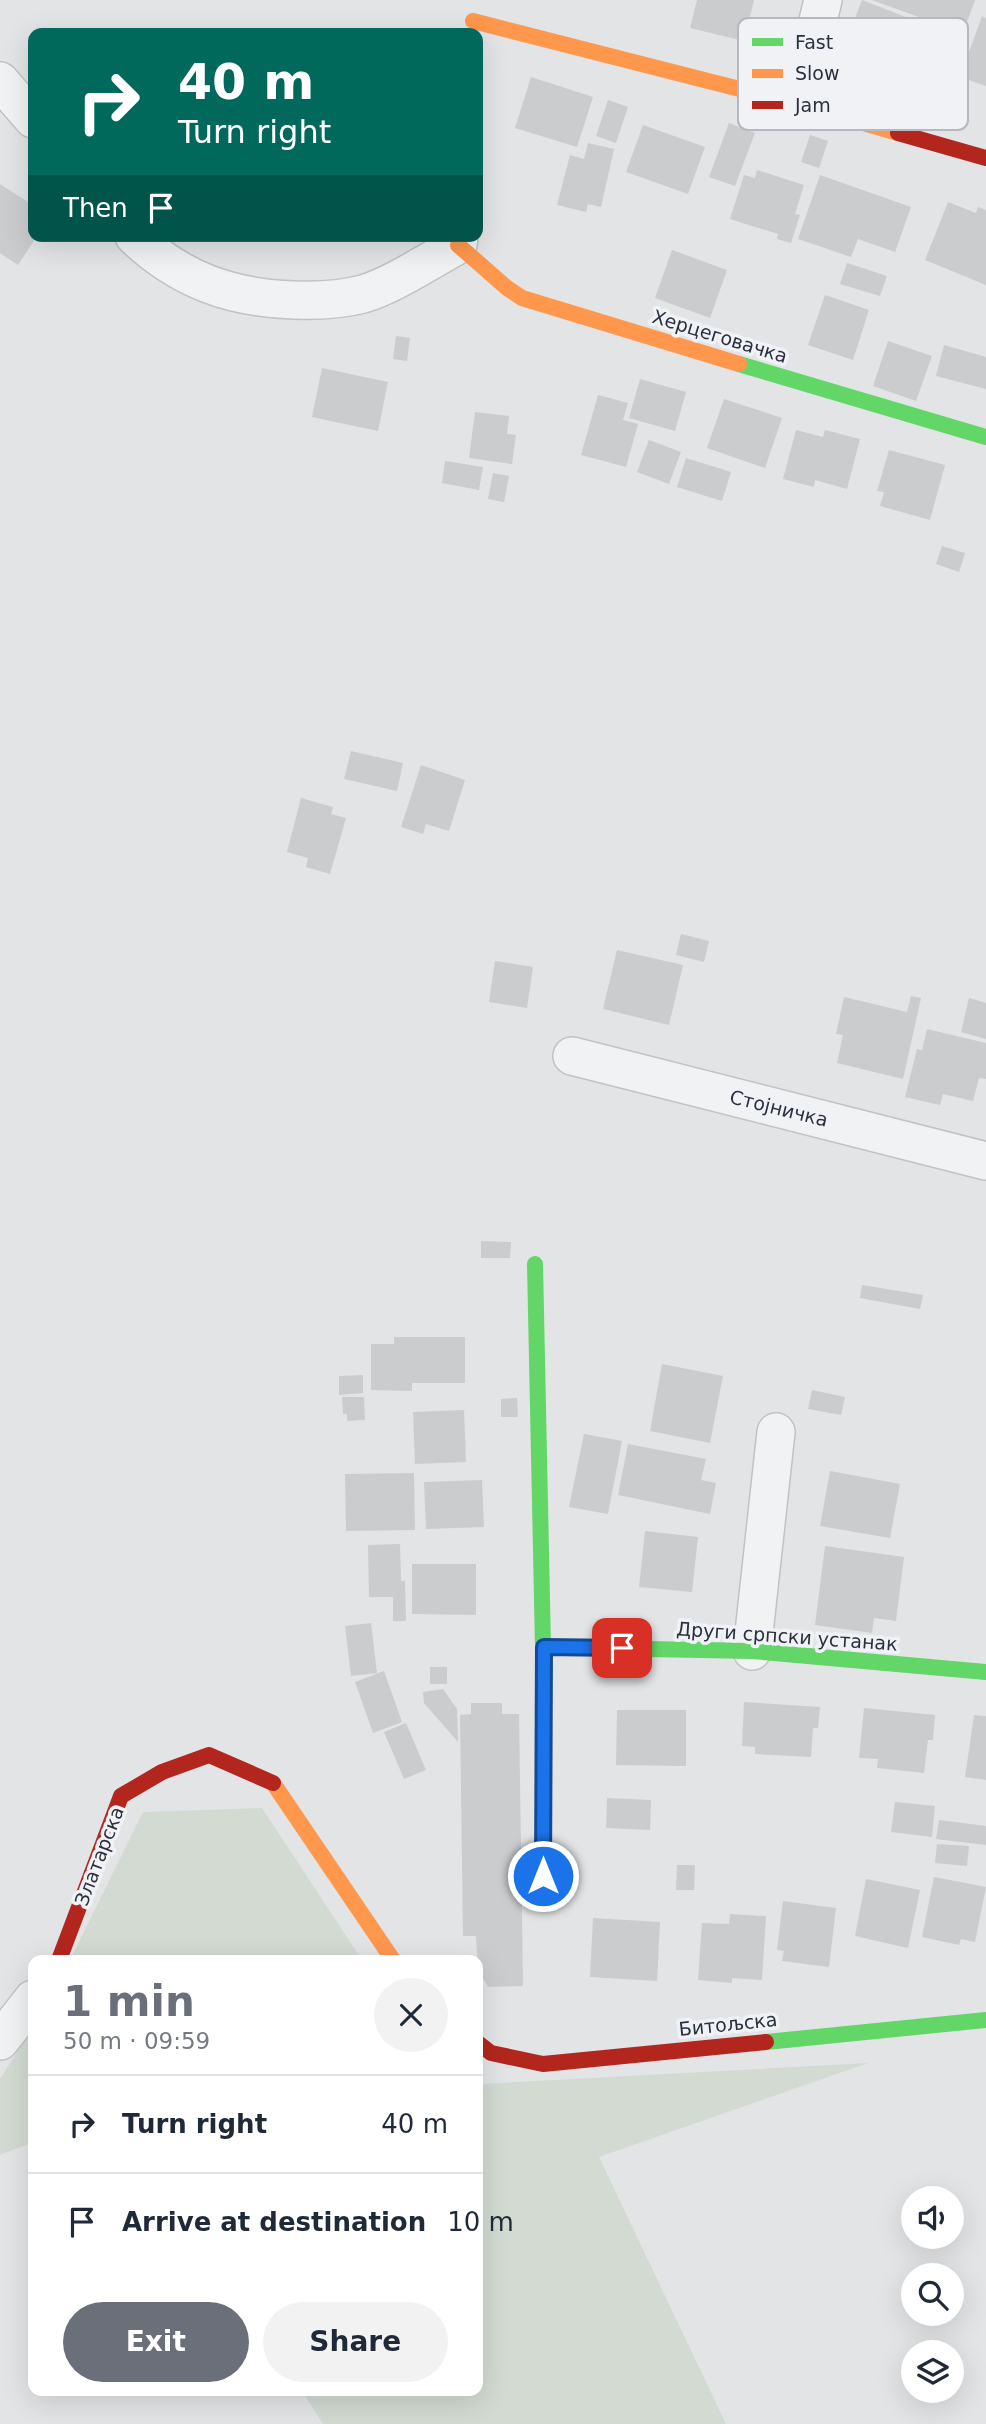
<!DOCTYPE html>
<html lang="en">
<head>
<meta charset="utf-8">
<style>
	:root { --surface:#fff; --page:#f2f2f3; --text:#1f2937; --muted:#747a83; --line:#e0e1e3; --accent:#6a6f79 }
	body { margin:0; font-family:"DejaVu Sans",sans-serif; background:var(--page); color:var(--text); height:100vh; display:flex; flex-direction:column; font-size:26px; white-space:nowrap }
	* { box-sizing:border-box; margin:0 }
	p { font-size:23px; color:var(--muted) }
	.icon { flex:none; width:38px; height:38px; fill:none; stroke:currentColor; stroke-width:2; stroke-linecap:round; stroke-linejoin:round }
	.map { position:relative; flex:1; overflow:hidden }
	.sheet { position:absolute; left:28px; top:1955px; width:455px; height:441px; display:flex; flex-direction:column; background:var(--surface); border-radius:14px; box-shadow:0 7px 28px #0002 }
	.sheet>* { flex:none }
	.guide { position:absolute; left:28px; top:28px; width:455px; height:214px; border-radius:14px; box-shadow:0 7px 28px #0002; background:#00695c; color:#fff; overflow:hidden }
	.tools { position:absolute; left:901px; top:2186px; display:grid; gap:14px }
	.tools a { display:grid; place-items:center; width:63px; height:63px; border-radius:50%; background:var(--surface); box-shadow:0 7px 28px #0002; font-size:35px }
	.pin { position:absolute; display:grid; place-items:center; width:60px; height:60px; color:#fff; margin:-30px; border-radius:14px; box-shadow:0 4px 10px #0006 }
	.me { position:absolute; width:77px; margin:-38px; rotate:0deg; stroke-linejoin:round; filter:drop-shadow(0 0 5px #0008) }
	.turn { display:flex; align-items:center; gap:24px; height:147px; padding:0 35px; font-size:32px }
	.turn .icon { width:91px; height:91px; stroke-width:2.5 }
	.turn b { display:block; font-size:49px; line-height:60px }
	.then { display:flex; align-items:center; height:66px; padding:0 35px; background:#0003; gap:14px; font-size:26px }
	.round { display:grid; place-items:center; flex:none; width:74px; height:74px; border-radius:37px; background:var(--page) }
	.summary { display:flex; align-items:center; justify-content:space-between; height:119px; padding:0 35px }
	h1 { font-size:42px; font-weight:700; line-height:52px; color:var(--accent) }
	.primary-button { display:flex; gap:14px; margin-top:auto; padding:14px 35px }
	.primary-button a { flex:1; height:80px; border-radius:42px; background:var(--accent); color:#fff; font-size:28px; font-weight:700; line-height:80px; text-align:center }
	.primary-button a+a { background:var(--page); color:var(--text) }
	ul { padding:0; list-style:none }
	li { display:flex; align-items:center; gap:21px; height:98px; padding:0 35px; border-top:2px solid var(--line) }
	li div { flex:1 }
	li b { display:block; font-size:26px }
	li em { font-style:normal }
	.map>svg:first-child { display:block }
	.green { fill:#d2dad2 }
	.building { fill:#caccce }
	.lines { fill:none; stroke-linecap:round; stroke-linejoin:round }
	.street-casing { stroke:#c0c2c4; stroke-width:40 }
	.street { stroke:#f1f2f4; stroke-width:37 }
	.fast { stroke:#63d668; stroke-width:16 }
	.slow { stroke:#ff974d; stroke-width:16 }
	.jam { stroke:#b3261e; stroke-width:16 }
	.route-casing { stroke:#114b97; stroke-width:18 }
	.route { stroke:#1a73e8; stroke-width:12 }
	.labels { text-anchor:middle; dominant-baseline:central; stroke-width:7; stroke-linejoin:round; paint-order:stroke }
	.street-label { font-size:19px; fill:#2a303e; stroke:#f0f2f6 }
	.key { fill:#f0f2f6; stroke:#b5b8bf; stroke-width:2 }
	.key-label { font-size:19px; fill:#2a303e }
</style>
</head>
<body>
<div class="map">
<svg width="986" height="2424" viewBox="0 0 986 2424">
	<rect width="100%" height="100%" fill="#e2e4e6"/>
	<path class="green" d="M262,1808L362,1960H70L143,1812Z
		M33,2027V2142L0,2155V2079Z
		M868,2063L599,2157L726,2424H323L302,2391L478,2390V2082L482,2084Z"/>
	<path class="building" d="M697,0H754L744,41L690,28Z
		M862,0L960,38L935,106L881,86L885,78L839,60Z
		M872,0H975L963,33Z
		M982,16L986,18V86L960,77Z
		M531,77L593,97L577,147L515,128Z
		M608,100L628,107L616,143L596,136Z
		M729,123L755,133L735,186L709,177Z
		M643,125L705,147L688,194L626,172Z
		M810,135L828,141L819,168L801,162Z
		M588,143L614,149L601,207L588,204L586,212L557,205L570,155L584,159Z
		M757,170L804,185L795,214L800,215L791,243L777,239L778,234L730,219L744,175L755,178Z
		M820,175L911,207L895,252L858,239L851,257L798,239Z
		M0,184L33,205V236H37L18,265L0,253Z
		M948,202L976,213L978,207L986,210V285L925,260Z
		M672,250L727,270L710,318L655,298Z
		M847,263L887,276L880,296L840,284Z
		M825,295L869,310L853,360L808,345Z
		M396,336L410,338L407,361L393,359Z
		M888,341L932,356L916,401L873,386Z
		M944,345L986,357V389L936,376Z
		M322,368L388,382L378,431L312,417Z
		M640,379L686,392L675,431L629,418Z
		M598,395L628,403L623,420L638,424L626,467L581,455Z
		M724,399L782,418L765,468L707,448Z
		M475,412L509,416L507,434L516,435L512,464L469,458Z
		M796,430L823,437L825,430L860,439L847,489L815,480L814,487L783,479Z
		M649,440L681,452L669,484L637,472Z
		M889,450L945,465L930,520L880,506L884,492L877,491Z
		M686,458L731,472L722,501L677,487Z
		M445,461L483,467L479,490L442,483Z
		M493,473L509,476L504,502L488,499Z
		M942,546L965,553L959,572L936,564Z
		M351,751L403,763L397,791L344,779Z
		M421,765L465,780L449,831L426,824L423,834L401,827Z
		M301,798L333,807L331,814L346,818L330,874L306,867L308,858L287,852Z
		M681,934L709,941L704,962L676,955Z
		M617,950L683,965L669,1025L603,1009Z
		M495,961L533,967L527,1008L489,1002Z
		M911,996L921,998L903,1079L837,1063L843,1035L836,1034L844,997L907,1012Z
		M969,998L986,1003V1039L961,1032Z
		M927,1029L986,1043V1079L979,1078L973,1101L943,1094L940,1105L905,1097L917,1049L922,1050Z
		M481,1241L511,1242L510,1258H481Z
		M862,1285L923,1295L920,1309L860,1298Z
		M394,1337H465V1383H412V1391L371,1390V1344H394Z
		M662,1364L723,1376L710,1443L650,1431Z
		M363,1375V1393L339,1395V1376Z
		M812,1390L845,1397L841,1415L808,1409Z
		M342,1397H364L365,1420L347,1421V1414H343Z
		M517,1398L518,1417H501V1399Z
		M464,1410L466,1462L415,1464L413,1412Z
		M584,1434L622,1441L608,1514L569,1507Z
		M628,1444L706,1459L701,1480L716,1483L710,1514L618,1495Z
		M830,1471L900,1484L890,1538L820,1526Z
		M414,1473L415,1530L346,1531L345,1474Z
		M482,1480L484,1527L426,1529L424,1482Z
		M645,1531L698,1537L692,1592L639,1587Z
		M400,1544L401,1581H405L406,1621H393V1597H369L368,1545Z
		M825,1546L904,1557L896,1621L874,1618L872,1633L815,1625Z
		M412,1564H476V1615L412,1614Z
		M371,1623L377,1673L351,1676L345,1626Z
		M430,1667H447V1684H430Z
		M384,1671L402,1722L373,1733L355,1682Z
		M443,1689L457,1709L458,1742L424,1703L423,1692Z
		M744,1702L820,1707L818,1728H813L811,1757L755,1754V1747L742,1746Z
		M471,1703H502V1714H519L523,1986L488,1987L478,1970L476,1936H463L460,1715L471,1714Z
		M864,1708L935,1715L933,1740H928L924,1773L877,1768L878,1759L859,1758Z
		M617,1710H686V1766L616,1765Z
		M974,1715L986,1716V1780L965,1777Z
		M406,1723L426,1770L404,1779L384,1732Z
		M607,1798L651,1800L650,1830L606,1828Z
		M895,1802L935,1806L932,1837L891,1832Z
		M939,1820L986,1826V1845L936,1839Z
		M937,1844L969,1846L967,1866L935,1863Z
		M677,1865H695L694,1890H676Z
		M934,1877L986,1887L975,1942L961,1939L959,1945L922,1937Z
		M866,1879L920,1890L908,1948L855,1936Z
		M783,1901L836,1908L829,1967L782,1961L784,1951L777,1950Z
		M730,1914L766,1916L762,1980L732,1978V1983L698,1980L702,1923L729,1924Z
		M593,1918L660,1922L657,1981L590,1977Z"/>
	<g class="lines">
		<g class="street-casing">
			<path id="street" d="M0,81L33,119
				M798,104L823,0
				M134,236C180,280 231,298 294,300C317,301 340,300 363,294C391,286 431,260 458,245L459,236
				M572,1056L986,1161
				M752,1651L776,1432
				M0,2041L33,1999"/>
		</g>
		<use href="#street" class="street"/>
		<path class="fast" d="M739,364L986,437
			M535,1264L543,1647V1876
			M543,1647L752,1651L986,1672
			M766,2042L986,2020"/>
		<path class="slow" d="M473,21L798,104L898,133
			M458,245L507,288L522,298L739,364
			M273,1783L393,1960"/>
		<path class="jam" d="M898,133L986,158
			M59,1960L121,1796L162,1772L209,1755L273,1783
			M478,2043L491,2053L543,2064L766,2042"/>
	</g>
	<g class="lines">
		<g class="route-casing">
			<path id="route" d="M543,1876L544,1647L622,1648"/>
		</g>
		<use href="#route" class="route"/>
	</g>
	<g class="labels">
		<g class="street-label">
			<text transform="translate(720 336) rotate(17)">Херцеговачка</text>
			<text transform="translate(779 1108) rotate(14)">Стојничка</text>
			<text transform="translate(787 1636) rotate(4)">Други српски устанак</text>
			<text transform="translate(99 1856) rotate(-69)">Златарска</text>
			<text transform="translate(728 2024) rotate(-6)">Битољска</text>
		</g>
	</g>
	<rect x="738" y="18" width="230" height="112" rx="10" class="key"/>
	<rect x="752" y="38" width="31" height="8" fill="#63d668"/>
	<rect x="752" y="69" width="31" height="9" fill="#ff974d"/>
	<rect x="752" y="101" width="31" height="8" fill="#b3261e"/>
	<g class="key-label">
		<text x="795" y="49">Fast</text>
		<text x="795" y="80">Slow</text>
		<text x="795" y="112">Jam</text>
	</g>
</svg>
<div class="tools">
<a><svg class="icon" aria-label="sound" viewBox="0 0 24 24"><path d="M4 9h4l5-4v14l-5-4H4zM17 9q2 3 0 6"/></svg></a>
<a><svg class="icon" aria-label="search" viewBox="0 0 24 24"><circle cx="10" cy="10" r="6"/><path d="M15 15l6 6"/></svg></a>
<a><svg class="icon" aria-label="layers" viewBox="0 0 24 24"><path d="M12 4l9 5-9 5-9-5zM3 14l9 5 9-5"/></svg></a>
</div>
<div class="pin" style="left:622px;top:1648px;background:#d93025"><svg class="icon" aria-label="arrive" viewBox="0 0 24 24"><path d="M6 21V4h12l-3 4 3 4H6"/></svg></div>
<svg class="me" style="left:543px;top:1876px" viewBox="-20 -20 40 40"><circle r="17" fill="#1a73e8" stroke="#fff" stroke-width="3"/><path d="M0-11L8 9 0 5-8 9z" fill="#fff"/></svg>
<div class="guide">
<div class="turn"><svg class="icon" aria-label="right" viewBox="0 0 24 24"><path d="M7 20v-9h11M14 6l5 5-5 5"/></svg><div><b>40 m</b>Turn right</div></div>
<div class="then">Then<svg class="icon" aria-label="arrive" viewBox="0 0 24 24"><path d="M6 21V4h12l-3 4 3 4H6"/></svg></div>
</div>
<section class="sheet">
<div class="summary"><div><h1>1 min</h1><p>50 m · 09:59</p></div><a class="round"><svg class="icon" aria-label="close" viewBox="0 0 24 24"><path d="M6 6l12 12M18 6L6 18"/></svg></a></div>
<ul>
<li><svg class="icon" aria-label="right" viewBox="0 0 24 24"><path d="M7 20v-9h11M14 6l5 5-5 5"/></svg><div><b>Turn right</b></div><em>40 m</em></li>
<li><svg class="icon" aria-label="arrive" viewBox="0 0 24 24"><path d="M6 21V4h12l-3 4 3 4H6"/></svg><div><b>Arrive at destination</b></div><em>10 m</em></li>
</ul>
<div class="primary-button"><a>Exit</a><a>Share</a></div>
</section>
</div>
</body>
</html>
